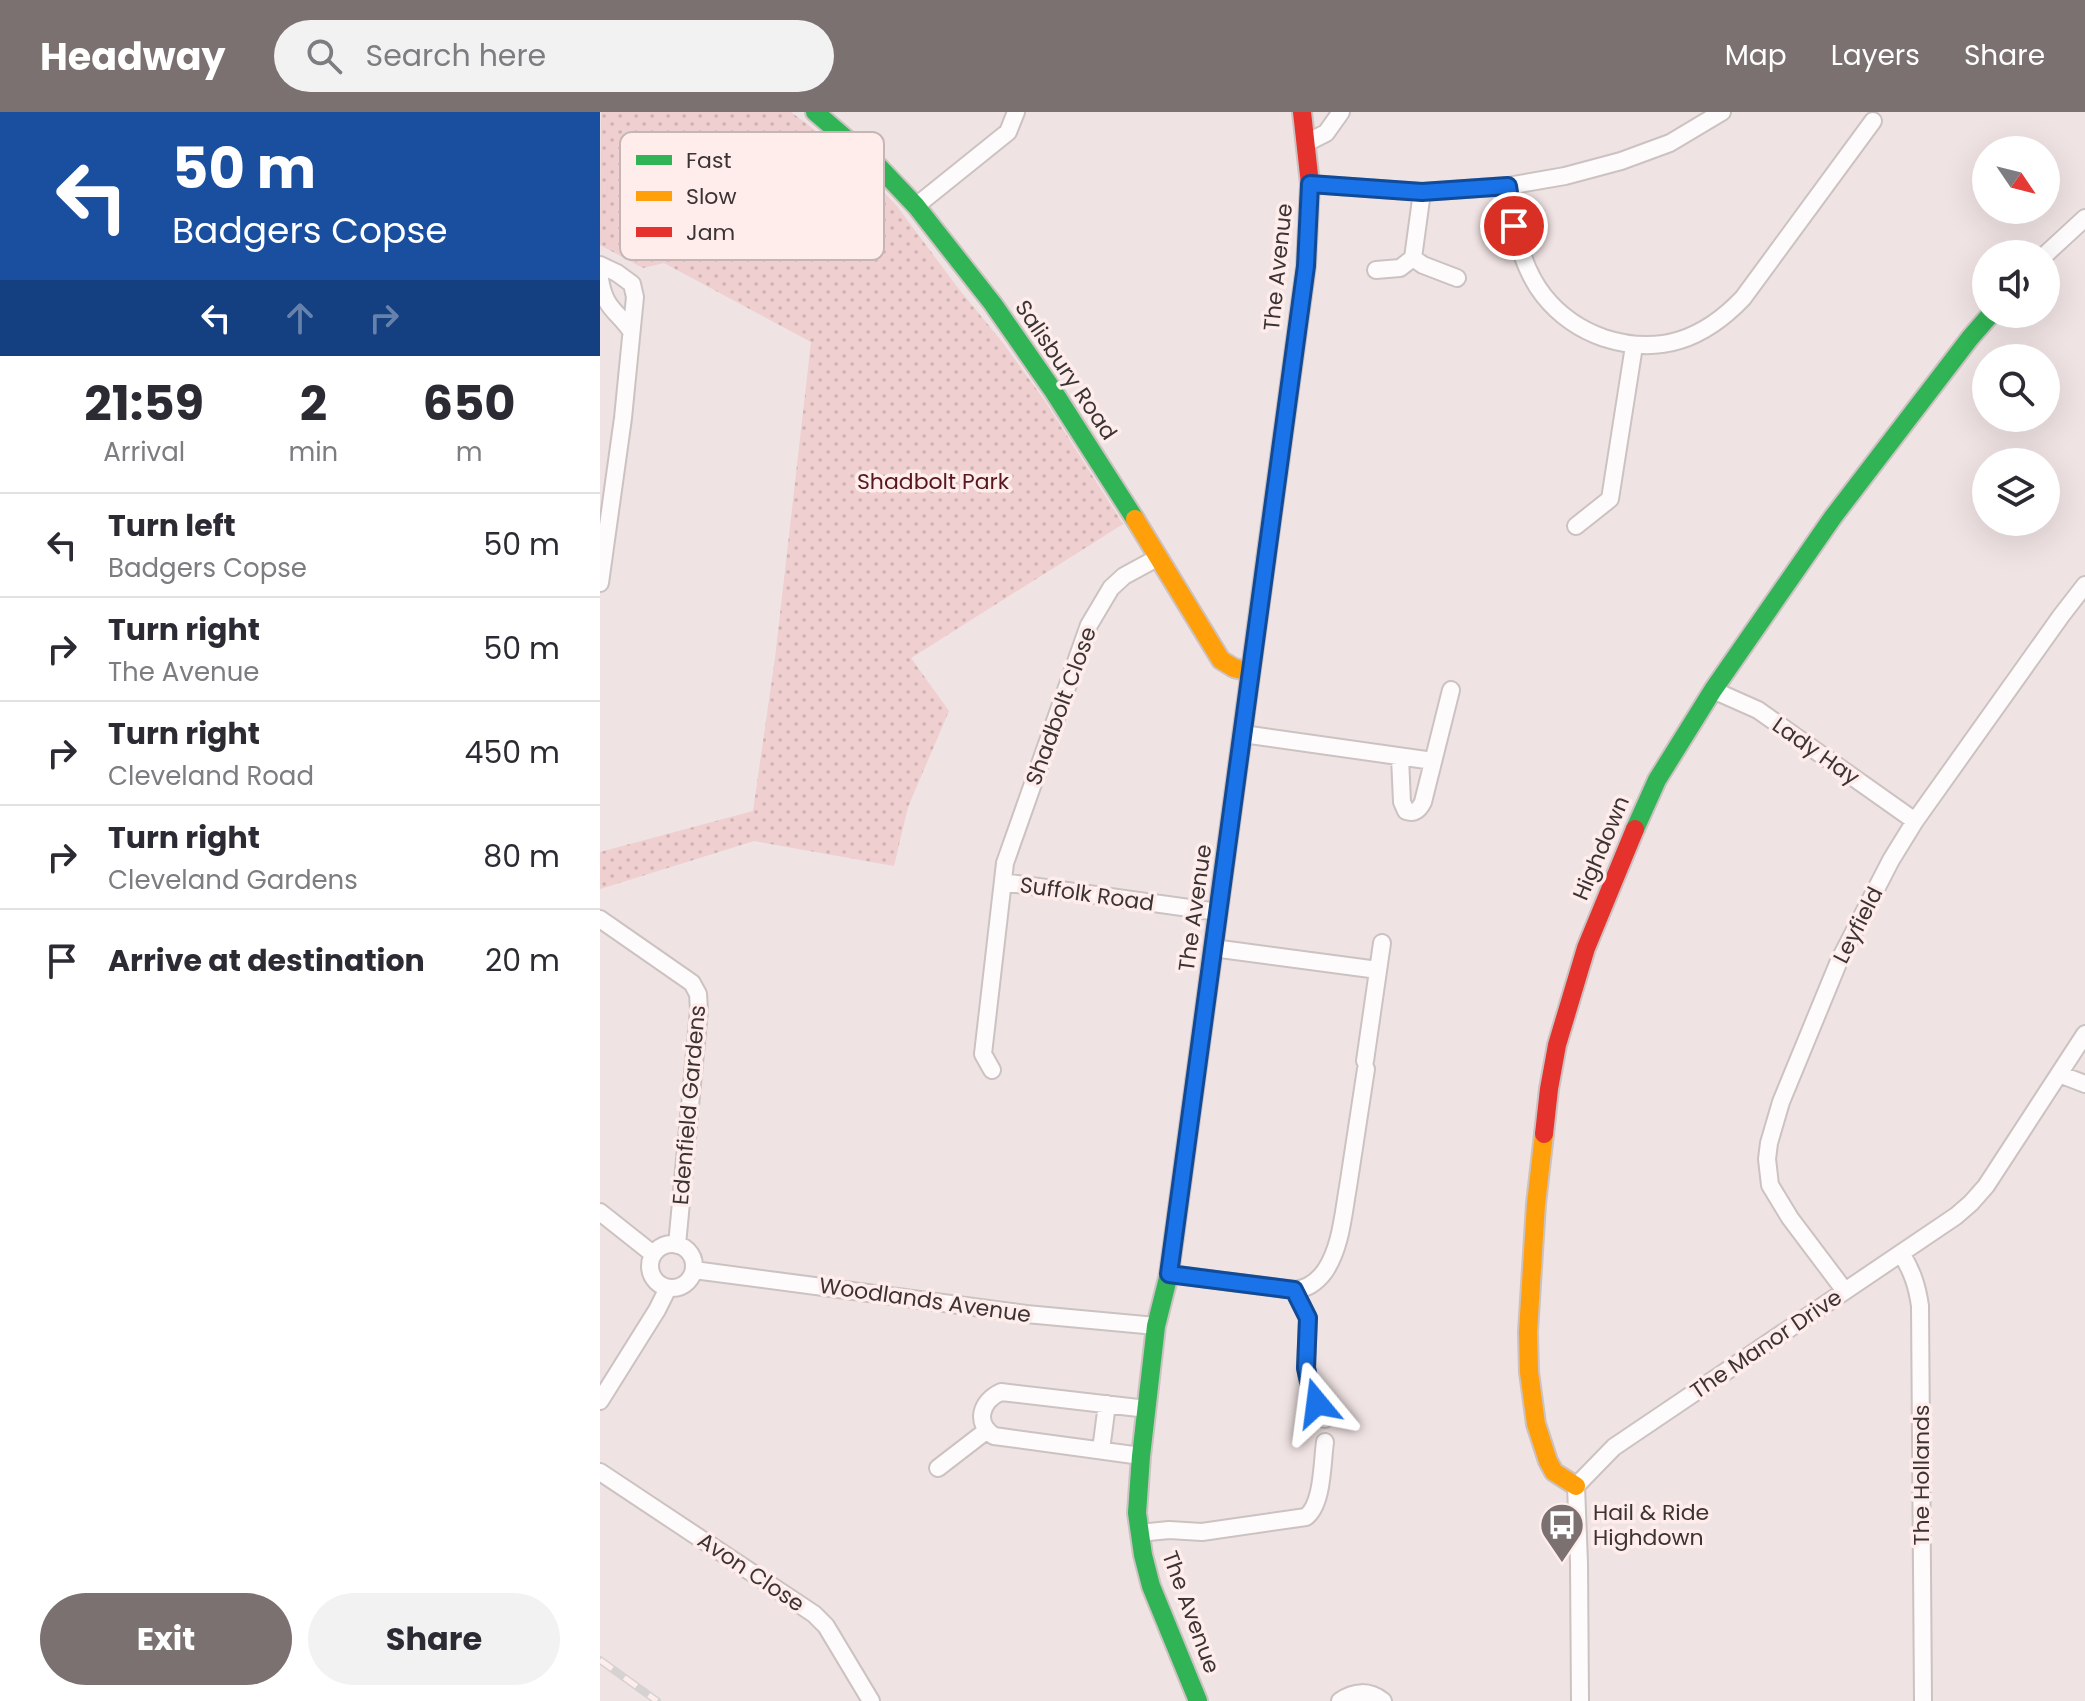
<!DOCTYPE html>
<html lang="en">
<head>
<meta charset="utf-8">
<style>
	:root { --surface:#fff; --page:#f2f2f3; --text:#2b2b33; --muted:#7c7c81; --line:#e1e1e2; --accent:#7b7171 }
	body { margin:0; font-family:Poppins,sans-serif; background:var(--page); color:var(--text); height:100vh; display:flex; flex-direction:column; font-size:30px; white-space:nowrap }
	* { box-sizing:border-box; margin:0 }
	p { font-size:26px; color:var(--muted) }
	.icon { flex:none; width:44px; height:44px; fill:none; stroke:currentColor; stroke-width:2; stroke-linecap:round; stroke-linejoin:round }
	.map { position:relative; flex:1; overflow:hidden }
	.panel { display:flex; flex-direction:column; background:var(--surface); width:600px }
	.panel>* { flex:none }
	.top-card { background:#1a4fa0; color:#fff; overflow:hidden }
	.needle { width:52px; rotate:125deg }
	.fabs { position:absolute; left:1372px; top:24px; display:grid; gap:16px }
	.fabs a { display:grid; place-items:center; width:88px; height:88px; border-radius:50%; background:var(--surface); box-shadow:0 8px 32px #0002; font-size:40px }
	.pin { position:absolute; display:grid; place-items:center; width:68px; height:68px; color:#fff; margin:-34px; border:4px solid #fff; border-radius:50%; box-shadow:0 2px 8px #0007 }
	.me { position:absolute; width:88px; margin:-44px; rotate:344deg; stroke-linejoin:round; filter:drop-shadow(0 0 6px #0008) }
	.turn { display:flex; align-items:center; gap:28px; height:168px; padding:0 40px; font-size:36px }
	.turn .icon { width:104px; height:104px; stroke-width:2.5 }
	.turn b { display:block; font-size:56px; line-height:68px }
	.lanes { display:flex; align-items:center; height:76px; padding:0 40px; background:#0003; justify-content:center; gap:40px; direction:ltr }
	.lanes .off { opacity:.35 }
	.eta { display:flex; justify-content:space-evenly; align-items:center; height:136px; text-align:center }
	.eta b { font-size:48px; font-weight:700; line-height:56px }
	.cta { display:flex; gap:16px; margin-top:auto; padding:16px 40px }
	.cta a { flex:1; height:92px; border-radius:48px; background:var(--accent); color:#fff; font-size:32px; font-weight:700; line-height:92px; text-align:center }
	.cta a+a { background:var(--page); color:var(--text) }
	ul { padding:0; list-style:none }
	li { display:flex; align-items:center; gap:24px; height:104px; padding:0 40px; border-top:2px solid var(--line) }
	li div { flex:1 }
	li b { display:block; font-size:30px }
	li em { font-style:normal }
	header { display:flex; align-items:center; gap:48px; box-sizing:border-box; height:112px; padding:0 40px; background:var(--accent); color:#fff }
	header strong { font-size:38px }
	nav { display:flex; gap:44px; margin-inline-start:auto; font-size:28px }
	.search { width:560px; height:72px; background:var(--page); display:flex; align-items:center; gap:20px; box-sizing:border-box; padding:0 28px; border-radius:44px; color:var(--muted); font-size:30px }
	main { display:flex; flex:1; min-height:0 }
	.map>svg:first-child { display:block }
	.grass { fill:url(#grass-dots) }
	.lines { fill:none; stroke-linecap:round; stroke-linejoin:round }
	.street-casing { stroke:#ccc2c2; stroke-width:20 }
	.fast-casing { stroke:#ccc2c2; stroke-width:22 }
	.slow-casing { stroke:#ccc2c2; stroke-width:22 }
	.jam-casing { stroke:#ccc2c2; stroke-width:22 }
	.street { stroke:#fdfbfb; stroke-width:16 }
	.fast { stroke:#30b455; stroke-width:18 }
	.slow { stroke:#ff9f0a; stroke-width:18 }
	.jam { stroke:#e5322d; stroke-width:18 }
	.rail-casing { stroke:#d6d2d2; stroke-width:8 }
	.rail { stroke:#ffedec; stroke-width:5; stroke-dasharray:15; stroke-linecap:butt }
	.route-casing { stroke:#114b97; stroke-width:20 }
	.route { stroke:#1a73e8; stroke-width:14 }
	.labels { text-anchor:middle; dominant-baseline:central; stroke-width:7; stroke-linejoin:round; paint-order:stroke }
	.street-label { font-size:22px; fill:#3c3434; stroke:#ffedec }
	.park-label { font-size:22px; fill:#56181e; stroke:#ffedec }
	.poi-label { font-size:22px; fill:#3c3434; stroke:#ffedec; text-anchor:start }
	.key { fill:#ffedec; stroke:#c4b6b5; stroke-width:2 }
	.key-label { font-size:22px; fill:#3c3434 }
</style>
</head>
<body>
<header>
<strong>Headway</strong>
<div class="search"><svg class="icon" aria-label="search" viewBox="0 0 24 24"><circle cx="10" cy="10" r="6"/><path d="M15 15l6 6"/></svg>Search here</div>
<nav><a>Map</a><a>Layers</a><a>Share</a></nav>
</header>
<main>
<section class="panel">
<div class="top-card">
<div class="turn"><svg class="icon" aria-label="left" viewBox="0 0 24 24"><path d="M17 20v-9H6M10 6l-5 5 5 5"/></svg><div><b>50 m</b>Badgers Copse</div></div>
<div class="lanes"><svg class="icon" aria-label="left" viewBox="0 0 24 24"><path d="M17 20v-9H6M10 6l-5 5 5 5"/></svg><svg class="icon off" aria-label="ahead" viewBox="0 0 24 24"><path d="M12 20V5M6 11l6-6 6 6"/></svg><svg class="icon off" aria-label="right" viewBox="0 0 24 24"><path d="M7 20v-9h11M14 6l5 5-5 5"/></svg></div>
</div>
<div class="eta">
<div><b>21:59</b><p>Arrival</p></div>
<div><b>2</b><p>min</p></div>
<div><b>650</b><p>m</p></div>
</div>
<ul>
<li><svg class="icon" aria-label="left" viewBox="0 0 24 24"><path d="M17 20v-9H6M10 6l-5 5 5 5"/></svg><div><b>Turn left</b><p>Badgers Copse</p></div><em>50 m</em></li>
<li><svg class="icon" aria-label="right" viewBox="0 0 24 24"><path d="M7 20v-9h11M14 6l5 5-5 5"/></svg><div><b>Turn right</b><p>The Avenue</p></div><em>50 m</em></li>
<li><svg class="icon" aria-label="right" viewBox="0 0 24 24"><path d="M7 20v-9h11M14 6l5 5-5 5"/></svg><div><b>Turn right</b><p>Cleveland Road</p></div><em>450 m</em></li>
<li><svg class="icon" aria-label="right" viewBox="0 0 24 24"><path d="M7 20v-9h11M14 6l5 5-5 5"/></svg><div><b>Turn right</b><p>Cleveland Gardens</p></div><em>80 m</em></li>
<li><svg class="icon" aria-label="arrive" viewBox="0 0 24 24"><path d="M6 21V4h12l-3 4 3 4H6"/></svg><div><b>Arrive at destination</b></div><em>20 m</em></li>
</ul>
<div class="cta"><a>Exit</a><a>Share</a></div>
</section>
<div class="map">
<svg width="1485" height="1589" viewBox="0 0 1485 1589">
	<defs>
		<pattern id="grass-dots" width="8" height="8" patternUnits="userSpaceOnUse" patternTransform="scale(2)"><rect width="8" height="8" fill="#efcfcf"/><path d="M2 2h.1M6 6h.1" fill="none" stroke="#ceb2b2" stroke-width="1.8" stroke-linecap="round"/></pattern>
	</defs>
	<rect width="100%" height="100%" fill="#f0e3e3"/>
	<path class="grass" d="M1,0H191L220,22L263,59L296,93L358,176L403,231L445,289L523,412L311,546L349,599L308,695L294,754L154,729L0,777V740L153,699L175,546L211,230L64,151L43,156L0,133Z"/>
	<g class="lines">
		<g class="street-casing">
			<path id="street" d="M706,31L726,21L741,0
				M710,72L822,80L908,74L965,64L1021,49L1070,31L1122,0
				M908,74C913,111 920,154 944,184C960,204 981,218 1004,226C1060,244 1104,227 1143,186L1273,9
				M822,80L813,146L823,153L857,166
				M316,94L408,20L416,0
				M1446,142L1485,106
				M0,153L17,161L32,172L35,185L23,306L0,471
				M776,158L800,156L813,146
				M0,167C5,198 17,198 31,219
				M976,414L1010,387L1034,234
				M1113,578L1158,598L1315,709
				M643,622L833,649
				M800,645L802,690L806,699C815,702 819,698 823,690L851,578
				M403,770L618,800
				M0,807L92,871L98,882L99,898L77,1133
				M613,836L778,858
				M765,949L782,831
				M392,958L383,942L405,751L489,513L511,476L524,464L559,445
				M1459,962L1485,972
				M0,1100L53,1142
				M50 1154a22 22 0 1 1 44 0a22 22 0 1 1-44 0Z
				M1301,1141C1312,1159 1317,1173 1320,1194L1323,1589
				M94,1158L426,1202L556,1214
				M569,1162L694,1178C708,1177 717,1170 725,1159C741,1135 743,1103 748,1075C754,1036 760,997 766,957
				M694,1178L708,1206L706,1256L708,1267L725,1307
				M1245,1179L1190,1106L1170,1073L1167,1047L1169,1031L1181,990L1239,849L1291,748L1315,709L1461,504L1485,473
				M0,1289L57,1198L68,1176
				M501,1338L507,1292
				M541,1344L394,1324C374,1311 381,1289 401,1280L547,1297
				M338,1356L386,1319
				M0,1360L214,1502L226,1514L271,1589
				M539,1421L569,1418L602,1420L706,1405C723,1392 722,1351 725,1330
				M740,1589C754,1579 769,1578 783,1589
				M980,1589L979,1451L976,1374L1014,1335L1356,1104L1371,1091L1386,1074L1485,922"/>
		</g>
		<g class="fast-casing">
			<path id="fast" d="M215,0L279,55L316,94L393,192L452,277L535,407
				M1035,717L1057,668L1113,578L1233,405L1370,226L1391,202
				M595,970L569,1162L556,1214L541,1344L537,1401L543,1443L551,1474L598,1589"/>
		</g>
		<g class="slow-casing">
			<path id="slow" d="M535,407L621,548L634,556L650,560
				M595,970L666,447
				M944,1022L936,1092L928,1220L929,1260L936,1312L948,1349L954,1360L976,1374"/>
		</g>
		<g class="jam-casing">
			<path id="jam" d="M666,447L706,154L710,72L702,0
				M944,1022L949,977L957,933L986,836L1035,717"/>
		</g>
		<use href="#street" class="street"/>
		<use href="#fast" class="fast"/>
		<use href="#slow" class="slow"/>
		<use href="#jam" class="jam"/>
		<g class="rail-casing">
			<path id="rail" d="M0,1548L57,1589"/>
		</g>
		<use href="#rail" class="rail"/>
	</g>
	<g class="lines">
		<g class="route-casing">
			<path id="route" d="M717,1291L710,1274L706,1256L708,1206L694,1178L569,1162L706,154L710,72L822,80L908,74L914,114"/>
		</g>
		<use href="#route" class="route"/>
	</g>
	<defs>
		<g id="bus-pin" transform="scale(2.3)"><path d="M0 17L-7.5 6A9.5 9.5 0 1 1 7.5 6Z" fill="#7b7171" stroke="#ffedec"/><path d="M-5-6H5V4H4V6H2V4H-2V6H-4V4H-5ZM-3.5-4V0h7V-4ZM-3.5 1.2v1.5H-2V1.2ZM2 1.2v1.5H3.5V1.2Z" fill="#fff"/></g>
	</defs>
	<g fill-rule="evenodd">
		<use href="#bus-pin" x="962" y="1413"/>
	</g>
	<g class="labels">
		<g class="street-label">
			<text transform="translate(678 155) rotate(-84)">The Avenue</text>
			<text transform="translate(466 258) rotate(56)">Salisbury Road</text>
			<text transform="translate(461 594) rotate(-70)">Shadbolt Close</text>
			<text transform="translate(1216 639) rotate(35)">Lady Hay</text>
			<text transform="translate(1001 736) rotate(-67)">Highdown</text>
			<text transform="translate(487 782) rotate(8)">Suffolk Road</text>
			<text transform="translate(595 796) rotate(-82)">The Avenue</text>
			<text transform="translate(1258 813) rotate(-63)">Leyfield</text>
			<text transform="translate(89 993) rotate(-85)">Edenfield Gardens</text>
			<text transform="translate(325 1188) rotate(8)">Woodlands Avenue</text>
			<text transform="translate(1166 1232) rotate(-34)">The Manor Drive</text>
			<text transform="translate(1321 1363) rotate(-90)">The Hollands</text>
			<text transform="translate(151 1460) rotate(34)">Avon Close</text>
			<text transform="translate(591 1500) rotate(70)">The Avenue</text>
		</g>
		<g class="park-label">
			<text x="333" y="369">Shadbolt Park</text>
		</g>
		<g class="poi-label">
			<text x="993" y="1400">Hail &amp; Ride<tspan x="993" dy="25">Highdown</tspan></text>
		</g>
	</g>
	<rect x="20" y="20" width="264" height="128" rx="12" class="key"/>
	<rect x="36" y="43" width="36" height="10" fill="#30b455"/>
	<rect x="36" y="79" width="36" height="10" fill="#ff9f0a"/>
	<rect x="36" y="115" width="36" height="10" fill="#e5322d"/>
	<g class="key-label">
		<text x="86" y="56">Fast</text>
		<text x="86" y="92">Slow</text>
		<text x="86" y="128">Jam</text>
	</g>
</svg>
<div class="fabs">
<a><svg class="needle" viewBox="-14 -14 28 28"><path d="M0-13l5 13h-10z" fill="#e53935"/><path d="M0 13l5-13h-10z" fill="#7c7c81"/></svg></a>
<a><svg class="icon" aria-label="sound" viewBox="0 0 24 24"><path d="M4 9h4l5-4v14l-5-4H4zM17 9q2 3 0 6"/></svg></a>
<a><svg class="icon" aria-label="search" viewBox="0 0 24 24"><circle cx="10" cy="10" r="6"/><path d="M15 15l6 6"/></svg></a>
<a><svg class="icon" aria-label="layers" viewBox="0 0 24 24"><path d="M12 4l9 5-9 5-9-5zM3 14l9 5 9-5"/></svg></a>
</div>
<div class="pin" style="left:914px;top:114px;background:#d93025"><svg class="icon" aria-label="arrive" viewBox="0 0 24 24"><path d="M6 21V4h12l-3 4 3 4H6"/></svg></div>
<svg class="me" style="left:717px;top:1291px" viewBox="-20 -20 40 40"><path d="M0-17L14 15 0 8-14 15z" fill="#1a73e8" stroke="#fff" stroke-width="4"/></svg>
</div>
</main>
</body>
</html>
